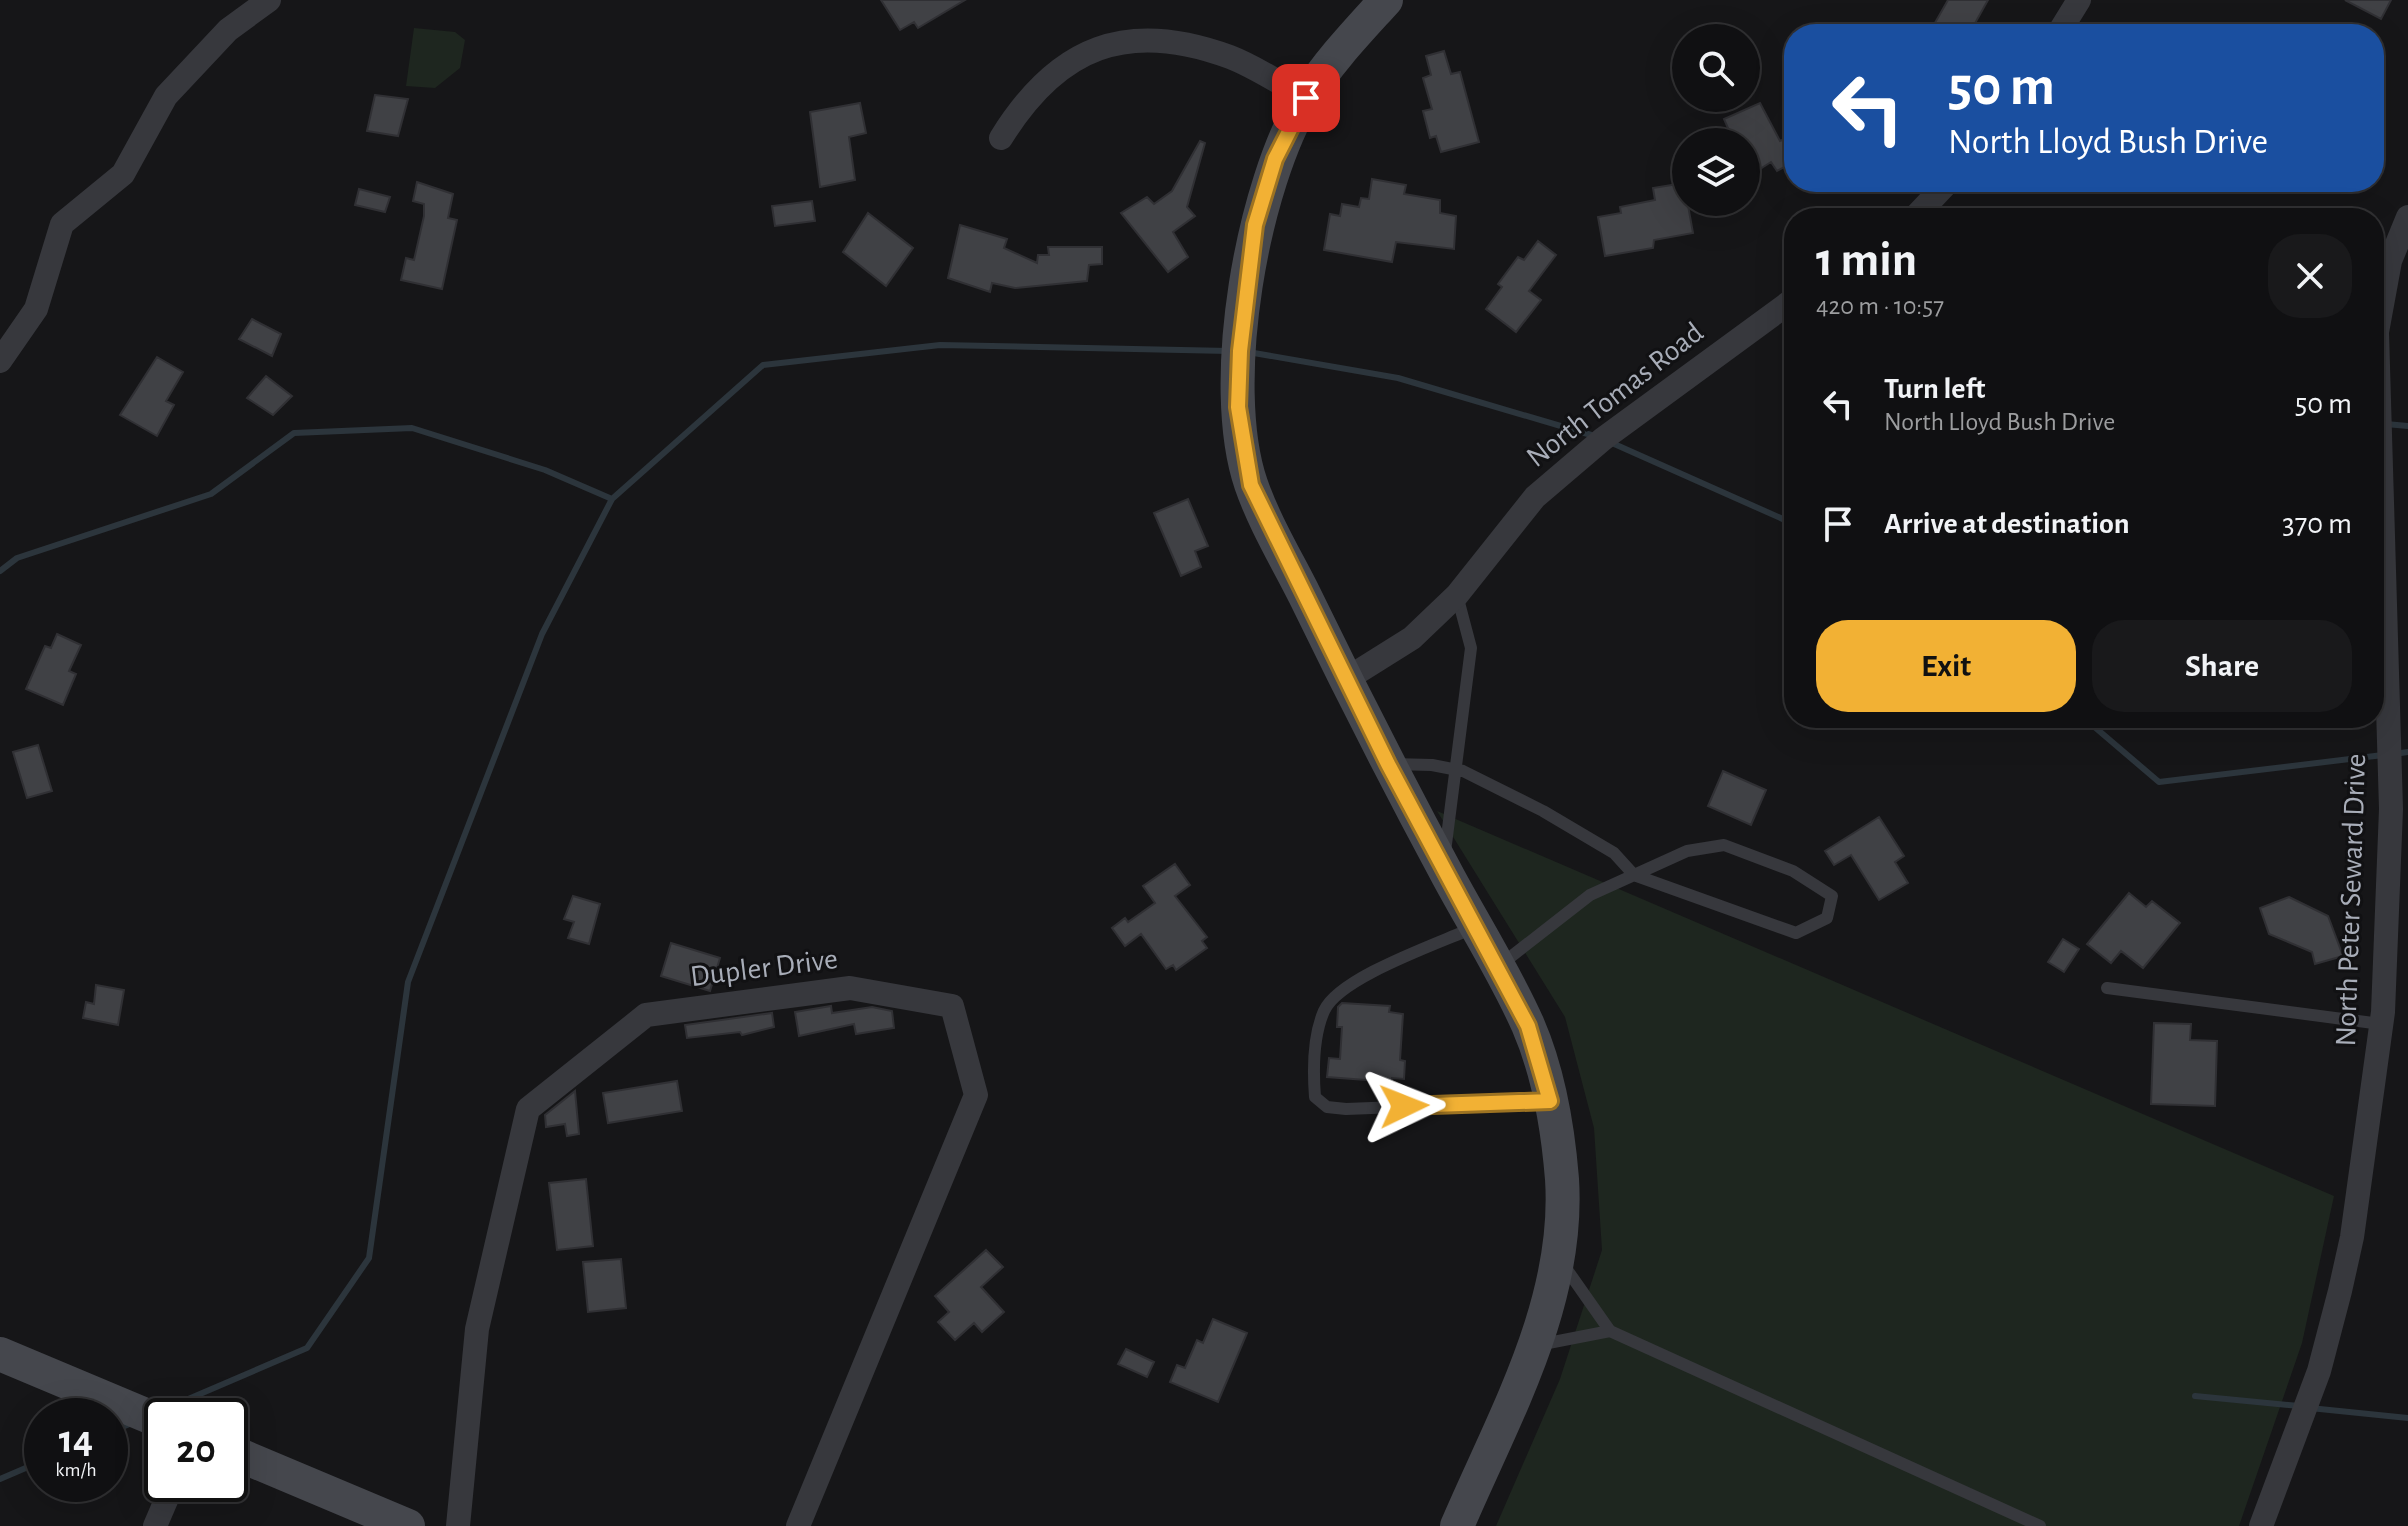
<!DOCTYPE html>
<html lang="en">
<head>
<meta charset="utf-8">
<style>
	:root { --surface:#101012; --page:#19191b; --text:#f1f3f6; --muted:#9c9d9f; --line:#303032; --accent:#f2b134 }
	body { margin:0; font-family:"Alegreya Sans",sans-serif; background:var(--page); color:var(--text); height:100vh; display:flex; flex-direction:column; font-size:30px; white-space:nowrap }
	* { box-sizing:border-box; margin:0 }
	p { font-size:26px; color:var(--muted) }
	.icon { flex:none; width:44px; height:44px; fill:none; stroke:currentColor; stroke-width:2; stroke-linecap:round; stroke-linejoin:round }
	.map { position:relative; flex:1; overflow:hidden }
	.panel { position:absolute; left:1784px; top:208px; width:600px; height:520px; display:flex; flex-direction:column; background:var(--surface); border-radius:32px; box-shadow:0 8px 32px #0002,0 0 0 2px var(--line) }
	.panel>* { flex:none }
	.banner { position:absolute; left:1784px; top:24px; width:600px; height:168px; border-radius:32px; box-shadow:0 8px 32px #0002,0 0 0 2px var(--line); background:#1a4fa0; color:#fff; overflow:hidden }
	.fabs { position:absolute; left:1672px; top:24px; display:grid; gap:16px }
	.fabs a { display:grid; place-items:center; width:88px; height:88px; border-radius:50%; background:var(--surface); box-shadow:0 8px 32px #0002,0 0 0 2px var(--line); font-size:40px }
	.speed { position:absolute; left:24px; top:1398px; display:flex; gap:16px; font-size:40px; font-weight:700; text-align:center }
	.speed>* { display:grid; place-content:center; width:104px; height:104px; border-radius:50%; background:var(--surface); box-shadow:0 8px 32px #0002,0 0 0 2px var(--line); line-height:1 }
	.speed small { font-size:20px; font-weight:400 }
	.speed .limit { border:4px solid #111; border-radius:12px; background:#fff; color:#111 }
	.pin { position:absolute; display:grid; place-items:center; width:68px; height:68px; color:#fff; margin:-34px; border-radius:16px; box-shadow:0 4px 12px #0006 }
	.me { position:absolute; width:88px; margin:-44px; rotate:88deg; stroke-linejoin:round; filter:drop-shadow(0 0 6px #0008) }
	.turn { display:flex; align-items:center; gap:28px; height:168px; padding:0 32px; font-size:36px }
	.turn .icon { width:104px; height:104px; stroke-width:2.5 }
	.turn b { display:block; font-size:56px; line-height:68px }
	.round { display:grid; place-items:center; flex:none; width:84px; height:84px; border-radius:32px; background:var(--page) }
	.head { display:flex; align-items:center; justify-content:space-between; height:136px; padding:0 32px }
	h1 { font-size:48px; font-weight:700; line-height:60px }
	.primary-button { display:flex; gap:16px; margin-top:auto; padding:16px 32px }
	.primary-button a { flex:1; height:92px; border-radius:32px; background:var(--accent); color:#111; font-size:32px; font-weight:700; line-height:92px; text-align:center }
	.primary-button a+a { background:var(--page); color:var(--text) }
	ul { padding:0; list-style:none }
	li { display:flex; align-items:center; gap:24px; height:120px; padding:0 32px }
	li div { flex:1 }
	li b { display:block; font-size:30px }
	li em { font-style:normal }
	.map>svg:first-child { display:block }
	.green { fill:#1e261f }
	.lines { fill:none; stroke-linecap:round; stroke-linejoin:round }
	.stream { stroke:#2c353c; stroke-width:6 }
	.building { fill:#404145; stroke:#303034; stroke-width:2 }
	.lane { stroke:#37383d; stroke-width:12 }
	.street { stroke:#37383d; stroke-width:24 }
	.secondary { stroke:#45474d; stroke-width:34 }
	.route-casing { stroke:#9d7322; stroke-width:20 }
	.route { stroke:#f2b134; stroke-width:14 }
	.labels { text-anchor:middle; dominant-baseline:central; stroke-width:6; stroke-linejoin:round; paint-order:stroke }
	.street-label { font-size:30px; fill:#a8adb8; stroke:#111113 }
</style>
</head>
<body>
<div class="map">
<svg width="2408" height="1526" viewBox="0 0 2408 1526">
	<rect width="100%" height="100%" fill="#161618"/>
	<path class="green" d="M414,28L455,32L465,40L460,68L435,88L406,86Z
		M1437,811L2334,1196L2302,1343L2239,1526H1496L1560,1379L1602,1250L1594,1128L1565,1017Z"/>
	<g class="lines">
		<path class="stream" d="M1248,352L1398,378L1598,437
			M2386,424L2408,426
			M1612,443L1794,524
			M0,571L17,558L211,494L294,433L412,428L545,470L612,499
			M2084,718L2159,782L2383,755
			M2394,754L2408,752
			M2195,1396L2299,1406
			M2310,1408L2408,1418
			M165,1409L307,1348L369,1258L408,982L542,634L612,499L763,365L940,345L1229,351
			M110,1432L132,1423
			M0,1479L42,1461"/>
	</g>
	<path class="building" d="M881,0H965L918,28L914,22L900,30Z
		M1948,0H1988L1969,34H1943L1932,28Z
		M2345,0H2391L2381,19Z
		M1444,51L1451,74L1460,72L1479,142L1441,152L1436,136L1430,138L1423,111L1432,109L1423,78L1431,75L1426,56Z
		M375,95L408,99L398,136L367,131Z
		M860,103L866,133L849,137L855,180L820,187L810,112Z
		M1760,103L1780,141L1794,135V162L1777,171L1771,162L1760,169L1746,142H1734L1724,119Z
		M1200,141L1205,143L1187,207L1195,216L1173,232L1188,257L1168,272L1121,213L1147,197L1154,204L1172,191Z
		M1372,179L1406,185L1404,194L1440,200V213L1456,216L1454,249L1396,242L1392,262L1324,250L1330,214L1340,216L1342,204L1359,207L1361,198L1369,199Z
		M417,182L453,194L448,218L457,220L442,289L401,280L406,258L414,260L424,216V204L413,201Z
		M1684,183L1693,233L1654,240L1653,248L1605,256L1598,217L1621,213L1620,207L1655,200L1653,188Z
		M359,189L390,197L385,212L355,205Z
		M812,201L815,221L775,226L772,206Z
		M868,213L913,248L886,286L843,252Z
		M960,225L1007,239L1004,248L1037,263L1038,255H1049L1048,247H1102V264L1089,265L1087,281L1015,288L992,283L990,292L948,278Z
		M1538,241L1556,255L1529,291L1541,300L1516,332L1486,309L1502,287L1498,284L1518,257L1524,260Z
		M252,319L281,334L272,356L239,339Z
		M157,357L183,372L166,401L174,405L157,436L120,415Z
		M266,376L292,396L273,415L247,398Z
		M1188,499L1208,546L1195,551L1201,567L1181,576L1154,513Z
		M57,634L81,645L69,671L76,674L63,705L26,689L45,646L51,648Z
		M38,745L52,791L27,798L13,752Z
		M1723,771L1766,790L1751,825L1708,806Z
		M1879,817L1904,856L1895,862L1908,883L1879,900L1851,855L1834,865L1825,851Z
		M1175,864L1190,885L1175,896L1207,937L1202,941L1207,948L1176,970L1173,965L1166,969L1141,934L1125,946L1112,928L1125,918L1128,922L1155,903L1143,886Z
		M2129,893L2146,907L2152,901L2180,923L2143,968L2121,951L2111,963L2087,944Z
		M573,896L600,904L589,944L568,938L574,922L564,919Z
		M2289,897L2328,916L2343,956L2315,964L2312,952L2269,934L2260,908Z
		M2063,939L2079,949L2064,972L2048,962Z
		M671,943L720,958L710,991L661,976Z
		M96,985L124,990L118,1025L83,1018L86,1002L94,1004Z
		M1342,1003L1390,1006L1389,1012L1403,1014L1400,1060L1405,1061L1404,1079L1392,1078V1082L1327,1077L1329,1058L1340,1059L1342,1027H1337L1338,1007Z
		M831,1006L832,1013L872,1007L892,1011L894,1028L856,1034L854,1024L799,1036L795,1012Z
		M772,1013L774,1027L742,1035L740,1032L687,1038L685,1025Z
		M2154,1023L2191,1024L2190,1040L2217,1041L2215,1106L2151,1104Z
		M677,1081L682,1111L608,1123L603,1093Z
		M575,1091L579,1134L567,1136L565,1124L546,1127L545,1115Z
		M586,1179L593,1246L557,1250L549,1183Z
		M986,1250L1003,1267L981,1287L1004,1312L982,1332L974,1323L955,1340L938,1322L949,1312L935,1296Z
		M621,1259L626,1308L588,1312L583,1262Z
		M1213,1319L1247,1333L1218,1402L1170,1382L1177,1365L1185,1368L1197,1340L1203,1343Z
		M1126,1349L1154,1362L1147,1377L1118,1364Z"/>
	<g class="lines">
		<path class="lane" d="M1392,764L1432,765L1463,771L1543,811L1614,853L1634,875L1796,933L1827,918L1832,896L1793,871L1724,845L1687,851L1590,895L1499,966
			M1445,852L1471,648L1457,595
			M1475,927C1440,943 1339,977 1324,1011C1313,1036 1313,1071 1315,1097L1327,1107L1346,1109L1550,1101
			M2107,988L2381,1024
			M1563,1264L1610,1331L2040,1526
			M1538,1345L1610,1331"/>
		<path class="street" d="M2058,34L2079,0
			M1001,138C1058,46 1127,19 1230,57C1256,67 1281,84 1306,98
			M1914,218L1948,182
			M0,361L36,309L62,224L123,174L166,96L228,30L269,0
			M1345,680L1412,638L1457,595L1535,497L1603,439L1794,299
			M155,1526L173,1484
			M458,1526L477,1329L528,1109L646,1015L850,988L952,1006L976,1095L798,1526
			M2261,1526L2319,1371L2340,1291L2352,1237L2383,1012L2391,809L2377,332L2390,261L2408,217"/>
		<path class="secondary" d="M1386,0C1358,31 1329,61 1307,96C1252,185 1217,384 1251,484C1264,522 1287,560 1305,596C1351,691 1399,785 1449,878C1475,926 1506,975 1528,1025C1548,1071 1558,1129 1562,1179C1570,1303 1504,1416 1457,1526
			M0,1354L162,1422
			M230,1451L408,1526"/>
	</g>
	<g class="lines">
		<g class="route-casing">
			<path id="route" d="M1306,98L1275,159L1255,225L1240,351L1238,407L1251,485L1388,764L1528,1026L1550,1101L1404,1106"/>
		</g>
		<use href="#route" class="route"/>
	</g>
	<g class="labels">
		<g class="street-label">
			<text transform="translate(1615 395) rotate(-38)">North Tomas Road</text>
			<text transform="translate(2351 900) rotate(-88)">North Peter Seward Drive</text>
			<text transform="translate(764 968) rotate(-7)">Dupler Drive</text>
		</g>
	</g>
</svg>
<div class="fabs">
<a><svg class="icon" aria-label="search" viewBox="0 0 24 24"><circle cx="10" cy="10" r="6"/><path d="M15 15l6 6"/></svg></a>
<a><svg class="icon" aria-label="layers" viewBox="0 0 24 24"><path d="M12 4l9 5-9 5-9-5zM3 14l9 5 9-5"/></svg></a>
</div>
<div class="speed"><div>14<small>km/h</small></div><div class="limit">20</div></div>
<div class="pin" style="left:1306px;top:98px;background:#d93025"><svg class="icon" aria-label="arrive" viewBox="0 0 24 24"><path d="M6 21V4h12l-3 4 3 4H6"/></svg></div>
<svg class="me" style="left:1404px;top:1106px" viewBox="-20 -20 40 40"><path d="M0-17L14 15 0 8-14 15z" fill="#f2b134" stroke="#fff" stroke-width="4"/></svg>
<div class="banner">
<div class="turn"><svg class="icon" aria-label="left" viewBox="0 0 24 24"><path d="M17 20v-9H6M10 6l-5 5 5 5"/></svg><div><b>50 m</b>North Lloyd Bush Drive</div></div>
</div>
<section class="panel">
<div class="head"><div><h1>1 min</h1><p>420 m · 10:57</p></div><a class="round"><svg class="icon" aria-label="close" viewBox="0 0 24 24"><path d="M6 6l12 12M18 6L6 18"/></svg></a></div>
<ul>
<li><svg class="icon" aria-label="left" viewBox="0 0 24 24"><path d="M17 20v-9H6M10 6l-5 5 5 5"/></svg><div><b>Turn left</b><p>North Lloyd Bush Drive</p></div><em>50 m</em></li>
<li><svg class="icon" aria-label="arrive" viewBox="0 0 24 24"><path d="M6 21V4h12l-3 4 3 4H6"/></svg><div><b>Arrive at destination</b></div><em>370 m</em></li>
</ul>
<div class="primary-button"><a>Exit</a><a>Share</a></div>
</section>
</div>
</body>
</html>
